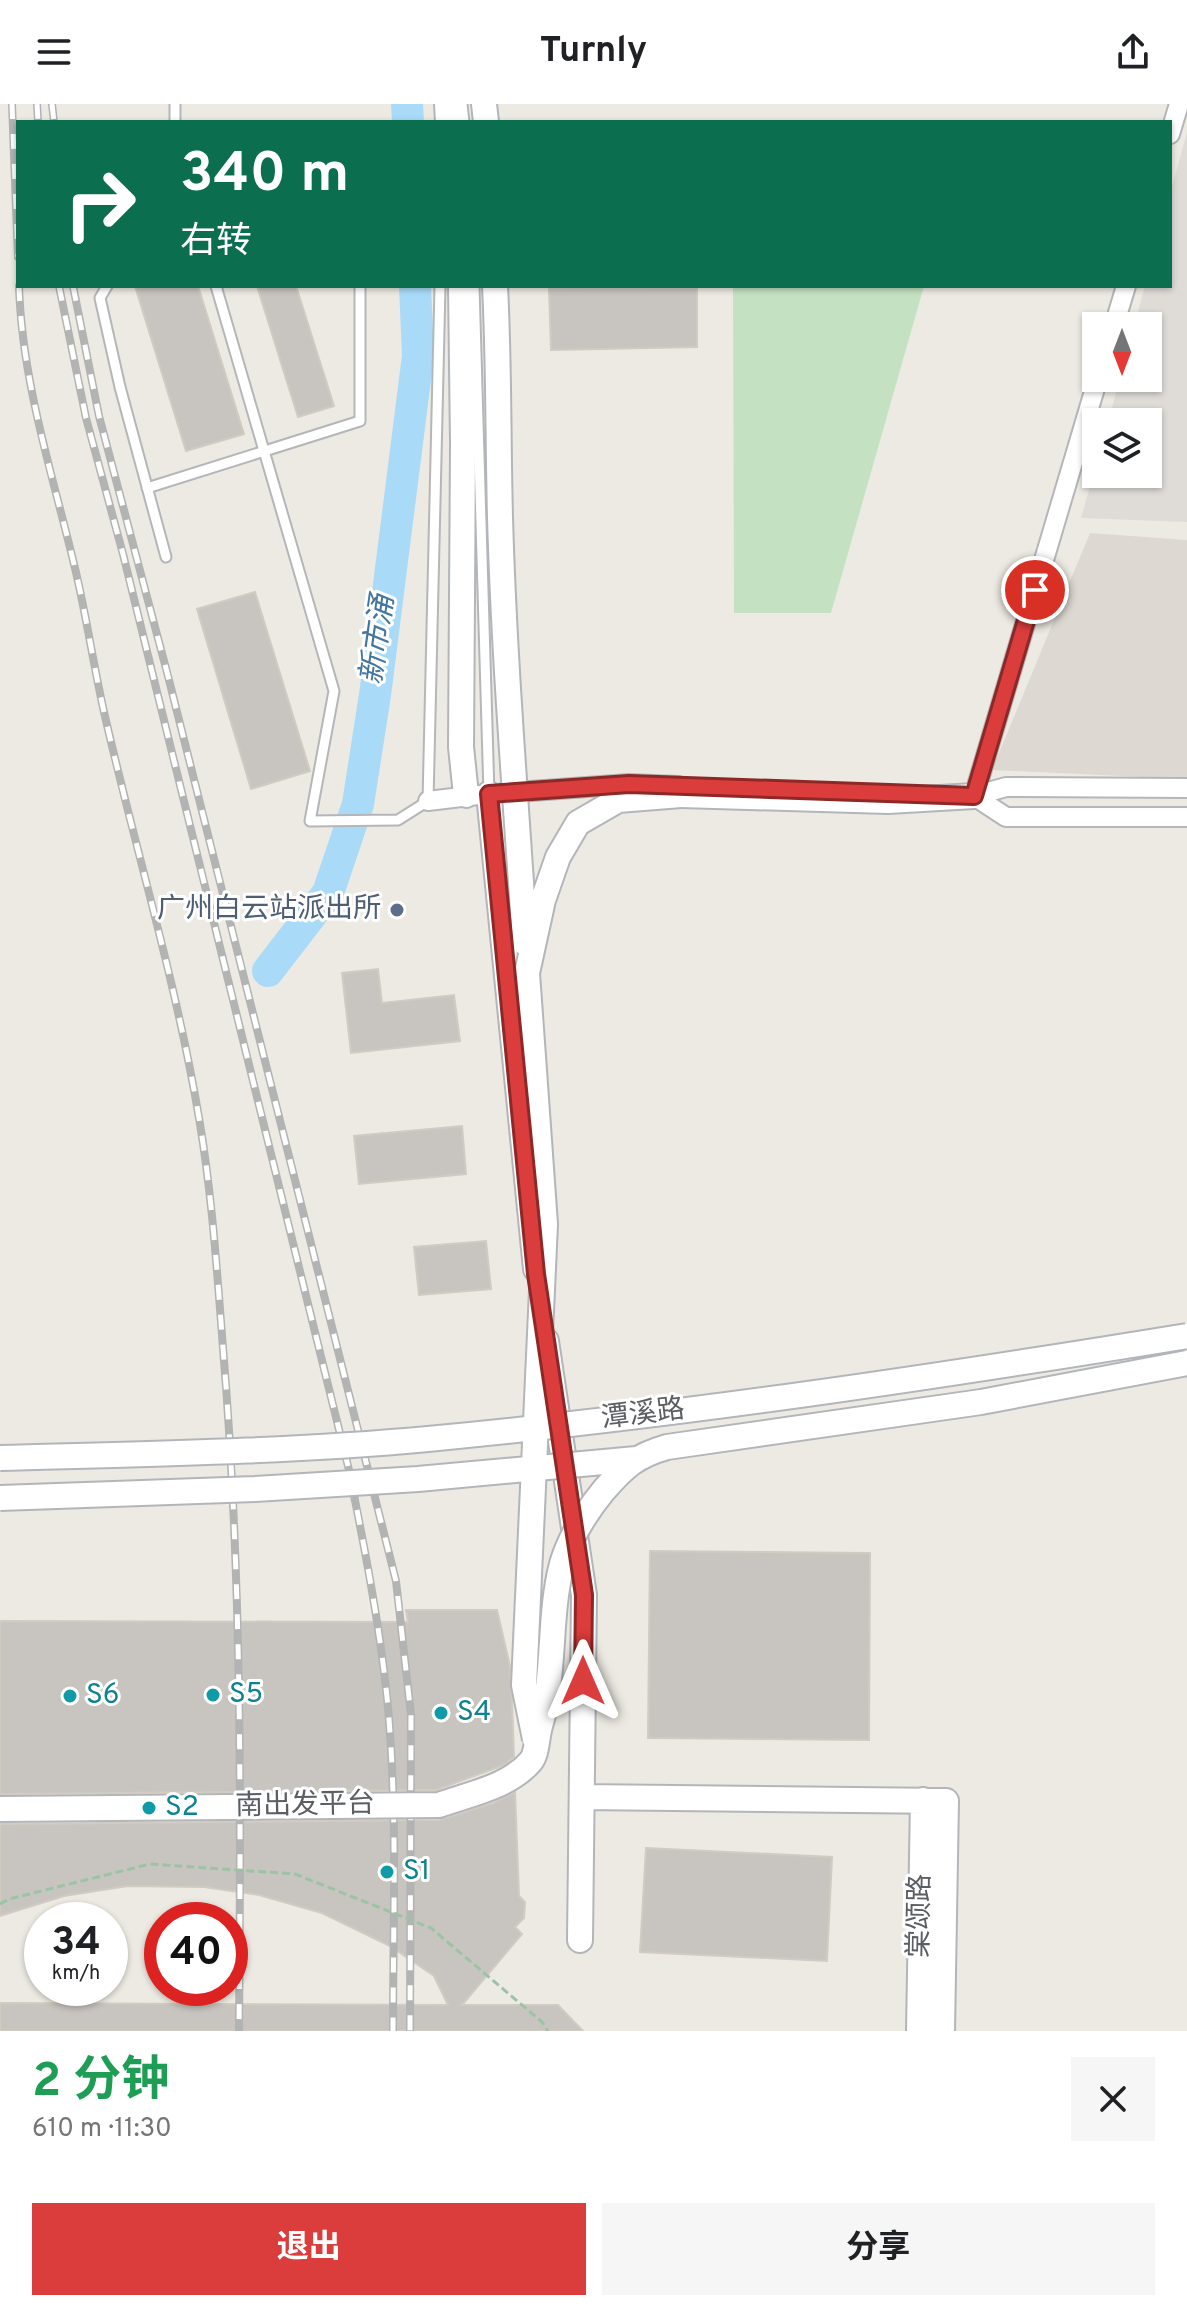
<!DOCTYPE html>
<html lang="zh">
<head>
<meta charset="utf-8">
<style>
	:root { --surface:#fff; --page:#f6f6f6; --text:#202124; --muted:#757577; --accent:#da3d3c }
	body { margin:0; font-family:Overpass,"Noto Sans SC",sans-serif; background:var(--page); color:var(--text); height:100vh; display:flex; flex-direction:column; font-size:30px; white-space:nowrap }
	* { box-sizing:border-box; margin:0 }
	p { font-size:26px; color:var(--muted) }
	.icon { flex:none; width:44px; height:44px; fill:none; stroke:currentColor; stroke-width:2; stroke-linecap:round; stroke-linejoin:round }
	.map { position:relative; height:1927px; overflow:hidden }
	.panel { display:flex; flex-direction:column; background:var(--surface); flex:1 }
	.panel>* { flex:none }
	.top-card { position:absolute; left:16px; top:16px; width:1156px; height:168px; border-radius:0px; box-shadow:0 2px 6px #0004; background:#0b6e4f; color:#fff; overflow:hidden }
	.needle { width:52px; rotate:180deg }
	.controls { position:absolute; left:1082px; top:208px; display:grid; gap:16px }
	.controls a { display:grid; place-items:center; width:80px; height:80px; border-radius:0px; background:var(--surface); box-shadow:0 2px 6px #0004; font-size:40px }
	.speed { position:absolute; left:24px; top:1798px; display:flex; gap:16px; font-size:40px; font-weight:700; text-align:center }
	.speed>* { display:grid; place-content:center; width:104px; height:104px; border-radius:50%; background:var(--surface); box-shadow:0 2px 6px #0004; line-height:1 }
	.speed small { font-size:20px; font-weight:400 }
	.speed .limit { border:12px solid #d22; background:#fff; color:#111 }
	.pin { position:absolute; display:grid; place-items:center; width:68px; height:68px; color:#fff; margin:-34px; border:4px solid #fff; border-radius:50%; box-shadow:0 2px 8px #0007 }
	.me { position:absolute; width:88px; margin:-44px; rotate:0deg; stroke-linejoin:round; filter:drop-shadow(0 0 6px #0008) }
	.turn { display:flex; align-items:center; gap:28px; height:168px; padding:0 32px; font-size:36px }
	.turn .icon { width:104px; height:104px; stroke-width:2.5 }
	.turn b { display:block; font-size:56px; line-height:68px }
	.round { display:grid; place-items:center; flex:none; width:84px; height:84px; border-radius:0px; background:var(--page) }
	.head { display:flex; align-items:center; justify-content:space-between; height:136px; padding:0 32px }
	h1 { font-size:48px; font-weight:700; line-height:60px; color:#1e9e55 }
	.action { display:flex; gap:16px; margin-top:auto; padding:16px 32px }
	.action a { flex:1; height:92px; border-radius:0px; background:var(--accent); color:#fff; font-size:32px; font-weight:700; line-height:92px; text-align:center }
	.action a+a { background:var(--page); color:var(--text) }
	header { display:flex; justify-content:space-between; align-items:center; height:104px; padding:0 32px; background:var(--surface); font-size:36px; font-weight:700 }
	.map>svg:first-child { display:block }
	.industrial { fill:#dfdcd8 }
	.education { fill:#ddd9d2 }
	.green { fill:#c4e2c2 }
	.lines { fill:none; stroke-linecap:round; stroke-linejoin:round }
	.river { stroke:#a9dbf8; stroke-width:32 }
	.building { fill:#c8c5c0; stroke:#d1cbc2; stroke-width:2 }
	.lane-casing { stroke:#b4b6b9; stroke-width:13 }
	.street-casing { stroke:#b4b6b9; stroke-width:22 }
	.secondary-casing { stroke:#b2b6ba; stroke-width:28 }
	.lane { stroke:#fff; stroke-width:9 }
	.street { stroke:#fff; stroke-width:18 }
	.secondary { stroke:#fff; stroke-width:24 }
	.rail-casing { stroke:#b2b3b3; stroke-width:8 }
	.rail { stroke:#fff; stroke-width:5; stroke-dasharray:15; stroke-linecap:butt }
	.secondary-bridge-casing { stroke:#b2b6ba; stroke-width:28; stroke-linecap:butt }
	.path-bridge { stroke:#9cc3a4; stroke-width:3; stroke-dasharray:8 4; stroke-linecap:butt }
	.secondary-bridge { stroke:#fff; stroke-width:24 }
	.route-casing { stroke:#8e2827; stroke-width:20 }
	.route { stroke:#da3d3c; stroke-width:14 }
	.service-dot { fill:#5c6f8a; stroke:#fff; stroke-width:3 }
	.culture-dot { fill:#0f9aa8; stroke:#fff; stroke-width:3 }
	.labels { text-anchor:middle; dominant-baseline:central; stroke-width:6; stroke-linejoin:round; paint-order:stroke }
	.service-label { font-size:28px; fill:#4e5e75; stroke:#fff; text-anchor:end }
	.street-label { font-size:28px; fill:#5b5f63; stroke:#fff }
	.culture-label { font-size:28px; fill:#0d838f; stroke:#fff; text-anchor:start }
	.water-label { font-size:30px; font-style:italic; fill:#4477a0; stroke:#fff }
</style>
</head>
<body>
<header><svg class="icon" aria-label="menu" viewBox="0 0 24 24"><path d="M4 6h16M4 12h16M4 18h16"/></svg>Turnly<svg class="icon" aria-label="share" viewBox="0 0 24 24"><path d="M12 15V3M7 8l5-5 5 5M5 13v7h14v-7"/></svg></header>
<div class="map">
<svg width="1187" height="1927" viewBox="0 0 1187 1927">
	<rect width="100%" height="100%" fill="#edeae3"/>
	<path class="industrial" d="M1187,28V418L1081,414L1096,361V370H1148V318H1108L1120,274H1148V222H1134L1145,182H1170V90Z"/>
	<path class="education" d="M1090,429L1187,436V675L992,666Z"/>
	<path class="green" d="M733,182H924L831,509H734Z"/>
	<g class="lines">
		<path class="river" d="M407,0L408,18
			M268,867L328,789L358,700L375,591L418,252L415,182"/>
	</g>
	<path class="building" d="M135,182H198L244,330L186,347Z
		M257,182H296L334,302L298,313Z
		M697,184V243L551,246L549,185Z
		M255,488L310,667L251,685L197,505Z
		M378,865L382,899L454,891L460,937L351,949L342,869Z
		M462,1022L466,1070L359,1080L354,1032Z
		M486,1137L491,1185L419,1191L414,1143Z
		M650,1447L870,1449L869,1636L648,1634Z
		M406,1506H497L510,1562L512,1596L514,1653L504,1661L436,1686L0,1690V1517L408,1518Z
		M515,1688L519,1792L525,1798L524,1814L515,1823L522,1830L462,1901H558L583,1927H0V1899L448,1901L434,1872L390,1842L322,1809L259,1791L204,1783L128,1782L64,1792L0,1812V1720L439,1716L493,1699Z
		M646,1744L832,1753L827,1857L640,1848Z"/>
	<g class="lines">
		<g class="lane-casing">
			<path id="lane" d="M462,0L464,18
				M175,18V0
				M107,182L100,194L120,283L166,453
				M216,182L334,587L310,717L398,716L428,697L440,182
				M474,182L489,690
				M147,384L360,317V182"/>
		</g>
		<g class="street-casing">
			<path id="street" d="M1170,30L1179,0
				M1114,222L1126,182
				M503,689L629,680L678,682
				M963,692H974L1006,683L1187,684
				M974,692L1098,274
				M974,692L1006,713H1187
				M428,697L478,691"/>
		</g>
		<g class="secondary-casing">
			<path id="secondary" d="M447,0L448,18
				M484,0L486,18
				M461,182L463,340L461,643L466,691
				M489,690L536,1165
				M681,691L888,697L974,692
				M546,1237L584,1491L580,1836
				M582,1693L946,1697L942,1927
				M919,1927L923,1696"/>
		</g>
		<use href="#lane" class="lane"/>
		<use href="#street" class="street"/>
		<use href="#secondary" class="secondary"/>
		<g class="rail-casing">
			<path id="rail" d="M12,0L18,153
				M37,0L38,18
				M52,0L54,18
				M19,182C22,277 52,369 74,460C86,509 93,559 104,608C135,744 176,877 199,1014C212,1090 217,1167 223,1244C242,1472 241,1698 239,1927
				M59,182L86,314L123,450L349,1366C364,1441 379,1517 387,1593C398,1704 393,1816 393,1927
				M73,182L99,312L168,572L396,1477L411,1611L410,1927"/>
		</g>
		<use href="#rail" class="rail"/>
		<g class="secondary-bridge-casing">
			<path id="secondary-bridge" d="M495,182C499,259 498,336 500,413C504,555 516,697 525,839
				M0,1354C143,1350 286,1348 428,1335C682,1311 935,1273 1187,1232
				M0,1394L255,1385L418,1375L636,1355
				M535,1635L524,1581L545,1120L527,869L543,796L558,753L578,719L618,696L681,691
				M0,1705L439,1701C469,1690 509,1683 531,1657C537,1650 537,1632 540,1622C556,1570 548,1513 562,1460C570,1433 586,1408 604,1386C625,1362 636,1352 667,1343L981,1298L1187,1259"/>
		</g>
		<path class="path-bridge" d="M0,1800L9,1795L150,1760L295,1770L431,1824L542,1918L548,1927"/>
		<use href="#secondary-bridge" class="secondary-bridge"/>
	</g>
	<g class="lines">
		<g class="route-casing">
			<path id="route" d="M583,1577L584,1491L536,1170L489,690L629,680L974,692L1035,486"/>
		</g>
		<use href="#route" class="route"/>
	</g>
	<circle class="service-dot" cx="397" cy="806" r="8"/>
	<g class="culture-dot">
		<circle cx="213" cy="1591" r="8"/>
		<circle cx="70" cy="1592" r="8"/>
		<circle cx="441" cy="1609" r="8"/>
		<circle cx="149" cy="1704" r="8"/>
		<circle cx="387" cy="1768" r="8"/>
	</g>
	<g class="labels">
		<g class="service-label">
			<text x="381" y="806">广州白云站派出所</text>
		</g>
		<g class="street-label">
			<text transform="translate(643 1311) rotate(-7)">潭溪路</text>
			<text transform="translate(305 1702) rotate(-1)">南出发平台</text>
			<text transform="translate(921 1812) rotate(-89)">棠颂路</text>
		</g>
		<g class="culture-label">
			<text x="229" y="1591">S5</text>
			<text x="86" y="1592">S6</text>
			<text x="457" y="1609">S4</text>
			<text x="165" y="1704">S2</text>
			<text x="403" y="1768">S1</text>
		</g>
		<g class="water-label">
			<text transform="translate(379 536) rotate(-82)">新市涌</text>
		</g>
	</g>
</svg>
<div class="controls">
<a><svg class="needle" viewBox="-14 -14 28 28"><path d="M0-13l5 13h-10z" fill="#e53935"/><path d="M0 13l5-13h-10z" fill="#757577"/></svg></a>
<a><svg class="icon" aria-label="layers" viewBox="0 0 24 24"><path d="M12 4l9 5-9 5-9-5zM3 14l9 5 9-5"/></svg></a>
</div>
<div class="speed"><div>34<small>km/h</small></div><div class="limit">40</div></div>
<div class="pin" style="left:1035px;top:486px;background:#d93025"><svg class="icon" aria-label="arrive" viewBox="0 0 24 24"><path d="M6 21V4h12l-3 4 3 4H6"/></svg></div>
<svg class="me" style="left:583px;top:1577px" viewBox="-20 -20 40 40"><path d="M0-17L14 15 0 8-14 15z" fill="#da3d3c" stroke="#fff" stroke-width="4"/></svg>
<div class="top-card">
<div class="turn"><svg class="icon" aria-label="right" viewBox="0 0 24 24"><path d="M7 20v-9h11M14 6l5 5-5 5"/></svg><div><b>340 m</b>右转</div></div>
</div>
</div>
<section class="panel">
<div class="head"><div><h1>2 分钟</h1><p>610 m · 11:30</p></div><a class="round"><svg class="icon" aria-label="close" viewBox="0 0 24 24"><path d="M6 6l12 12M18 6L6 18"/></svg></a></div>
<div class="action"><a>退出</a><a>分享</a></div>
</section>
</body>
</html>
